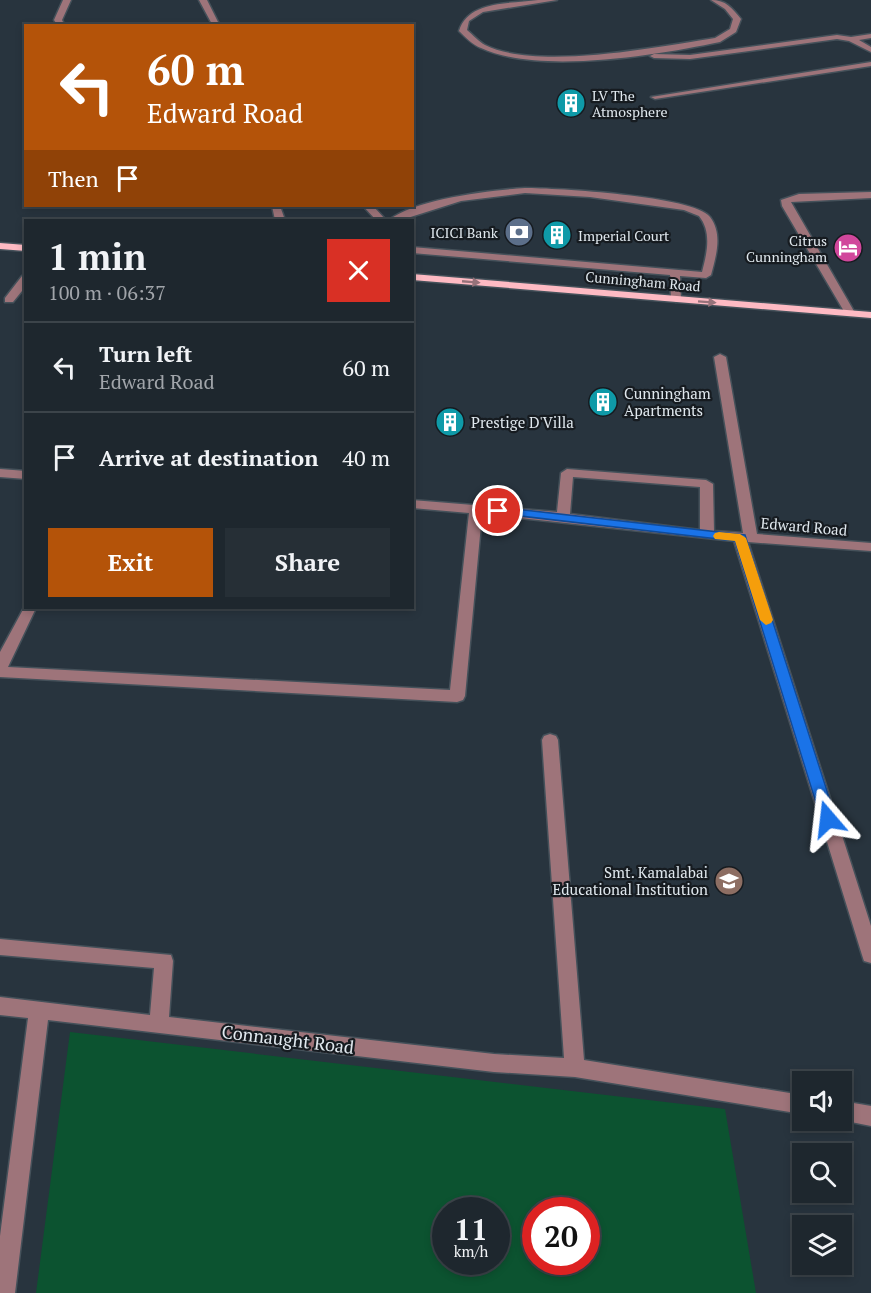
<!DOCTYPE html>
<html lang="en">
<head>
<meta charset="utf-8">
<style>
	:root { --surface:#1e272e; --page:#262f36; --text:#f1f3f6; --muted:#a1a5aa; --line:#3c444a; --accent:#b45309 }
	body { margin:0; font-family:"PT Serif",serif; background:var(--page); color:var(--text); height:100vh; display:flex; flex-direction:column; font-size:22px; white-space:nowrap }
	* { box-sizing:border-box; margin:0 }
	p { font-size:20px; color:var(--muted) }
	.icon { flex:none; width:33px; height:33px; fill:none; stroke:currentColor; stroke-width:2; stroke-linecap:round; stroke-linejoin:round }
	.map { position:relative; flex:1; overflow:hidden }
	.sheet { position:absolute; left:24px; top:219px; width:390px; height:390px; display:flex; flex-direction:column; background:var(--surface); border-radius:0px; box-shadow:0 3px 9px #0003,0 0 0 2px var(--line) }
	.sheet>* { flex:none }
	.top-card { position:absolute; left:24px; top:24px; width:390px; height:183px; border-radius:0px; box-shadow:0 3px 9px #0003,0 0 0 2px var(--line); background:#b45309; color:#fff; overflow:hidden }
	.buttons { position:absolute; left:792px; top:1071px; display:grid; gap:12px }
	.buttons a { display:grid; place-items:center; width:60px; height:60px; border-radius:0px; background:var(--surface); box-shadow:0 3px 9px #0003,0 0 0 2px var(--line); font-size:30px }
	.speed { position:absolute; left:432px; top:1197px; display:flex; gap:12px; font-size:30px; font-weight:700; text-align:center }
	.speed>* { display:grid; place-content:center; width:78px; height:78px; border-radius:50%; background:var(--surface); box-shadow:0 3px 9px #0003,0 0 0 2px var(--line); line-height:1 }
	.speed small { font-size:15px; font-weight:400 }
	.speed .limit { border:9px solid #d22; background:#fff; color:#111 }
	.pin { position:absolute; display:grid; place-items:center; width:51px; height:51px; color:#fff; margin:-26px; border:3px solid #fff; border-radius:50%; box-shadow:0 2px 6px #0007 }
	.me { position:absolute; width:66px; margin:-33px; rotate:343deg; stroke-linejoin:round; filter:drop-shadow(0 0 4px #0008) }
	.turn { display:flex; align-items:center; gap:21px; height:126px; padding:0 24px; font-size:27px }
	.turn .icon { width:78px; height:78px; stroke-width:2.5 }
	.turn b { display:block; font-size:42px; line-height:51px }
	.then { display:flex; align-items:center; height:57px; padding:0 24px; background:#0003; gap:12px; font-size:22px }
	.round { display:grid; place-items:center; flex:none; width:63px; height:63px; border-radius:0px; background:var(--page) }
	.headline { display:flex; align-items:center; justify-content:space-between; height:102px; padding:0 24px }
	h1 { font-size:36px; font-weight:700; line-height:45px }
	.primary-button { display:flex; gap:12px; margin-top:auto; padding:12px 24px }
	.primary-button a { flex:1; height:69px; border-radius:0px; background:var(--accent); color:#fff; font-size:24px; font-weight:700; line-height:69px; text-align:center }
	.primary-button a+a { background:var(--page); color:var(--text) }
	ul { padding:0; list-style:none }
	li { display:flex; align-items:center; gap:18px; height:90px; padding:0 24px; border-top:2px solid var(--line) }
	li div { flex:1 }
	li b { display:block; font-size:22px }
	li em { font-style:normal }
	.map>svg:first-child { display:block }
	.green { fill:#0c5330; fill-rule:evenodd }
	.lines { fill:none; stroke-linecap:round; stroke-linejoin:round }
	.minor-casing { stroke:#45515a; stroke-width:3 }
	.major-casing { stroke:#45515a; stroke-width:3 }
	.minor { fill:#9e747a; fill-rule:evenodd }
	.major { fill:#febac3; fill-rule:evenodd }
	.oneway { fill:#96727a }
	.route { fill:#1a73e8; stroke:#114b97; stroke-width:1.5 }
	.slow { fill:#f59e0b }
	.labels { text-anchor:middle; dominant-baseline:central; stroke-width:4.5; stroke-linejoin:round; paint-order:stroke }
	.far-poi-label { font-size:14px; fill:#e0e8ee; stroke:#161b20; text-anchor:start }
	.far-street-label { font-size:14px; fill:#e0e8ee; stroke:#161b20 }
	.poi-label { font-size:15px; fill:#e0e8ee; stroke:#161b20; text-anchor:start }
	.street-label { font-size:15px; fill:#e0e8ee; stroke:#161b20 }
	.near-street-label { font-size:18px; fill:#e0e8ee; stroke:#161b20 }
</style>
</head>
<body>
<div class="map">
<svg width="871" height="1293" viewBox="0 0 871 1293">
	<rect width="100%" height="100%" fill="#28343e"/>
	<path class="green" d="M70,1032L725,1109L756,1293H36ZM446,1210H496V1262H446ZM536,1210H586V1262H536Z"/>
	<g class="lines">
		<g class="minor-casing">
			<path id="minor" d="M63,0H71L62,20L65,26H58L54,20Z
				M199,0H207L220,26H213Z
				M538,0H557L483,12L469,21L467,30C473,35 479,42 485,45C536,71 658,47 715,38L730,29L733,19L725,9L711,0C726,0 732,8 741,19L736,32L720,42C658,55 539,75 481,48C473,45 465,37 459,31C468,0 511,4 538,0Z
				M871,34V38L859,40L871,47V52L849,41L837,39L690,59L654,58L650,56L654,54L690,55L837,35L851,37Z
				M871,62V66L655,99L651,97Z
				M525,188C555,188 695,196 710,217C723,234 716,256 711,275L706,278L680,276L681,299L676,302L671,299L670,275L412,253V247L702,272C707,253 712,232 699,216L684,210L590,197L525,193L461,201L401,220H389C415,199 491,190 525,188Z
				M871,192V198L791,202L855,313L850,316L845,313L782,206L781,200L799,194Z
				M272,206H280L285,220H275Z
				M363,206H373L386,220H376Z
				M26,275V286L13,302H5V298L22,276Z
				M720,354L726,357L757,534L871,543V551L748,542L871,926V963L864,961L862,955L734,541L482,514L465,696L463,700L457,702L0,677V652L26,604V608H36L8,667L450,690L469,513L412,508V500L557,512L561,473L567,469L706,480L713,484L714,531L743,533L714,357ZM573,477L700,487V530L570,514Z
				M0,469L26,471V479L0,477Z
				M550,734L556,736L558,740L584,1060L802,1095V1114L575,1077L494,1072L48,1020L15,1293H0V1236L28,1018L0,1015V997L150,1015L154,968L0,955V939L171,955L173,961L169,1017L494,1054L564,1058L542,740L544,736Z
				M842,1101L871,1106V1126L841,1120Z"/>
		</g>
		<g class="major-casing">
			<path id="major" d="M0,243L26,245V251L0,249Z
				M412,274L871,312V318L412,280Z"/>
		</g>
		<use href="#minor" class="minor"/>
		<use href="#major" class="major"/>
	</g>
	<defs><path id="oneway-solid" d="M-6-.8H1V-3.2L6.5 0L1 3.2V.8H-6Z" transform="scale(1.5)"/></defs>
	<g class="oneway">
		<use href="#oneway-solid" transform="translate(471 282) rotate(5)"/>
		<use href="#oneway-solid" transform="translate(707 302) rotate(4)"/>
	</g>
	<path class="route" d="M498,507L745,535L836,819L834,823H823L821,819L735,541L494,513L492,511Z"/>
	<path class="slow" d="M719,532L740,534L746,538L773,620L771,623L766,625L760,620L735,541L715,539L713,536L715,533Z"/>
	<defs>
		<g id="building-disc" transform="scale(1.5)"><circle r="9.5" fill="#0f9aa8" stroke="#161b20"/><path d="M-4-6H4V6H1V3H-1V6H-4ZM-2.5-4.3h1.7v1.8h-1.7ZM.8-4.3h1.7v1.8H.8ZM-2.5-1h1.7V.8h-1.7ZM.8-1h1.7V.8H.8Z" fill="#fff"/></g>
		<g id="bank-disc" transform="scale(1.5)"><circle r="9.5" fill="#5c6f8a" stroke="#161b20"/><path d="M-6-4H6V4H-6ZM0-2.3a2.3 2.3 0 1 0 0 4.6a2.3 2.3 0 1 0 0-4.6Z" fill="#fff"/></g>
		<g id="hotel-disc" transform="scale(1.5)"><circle r="9.5" fill="#d1479c" stroke="#161b20"/><path d="M-6-4.5h1.5V1H6V5H4.5V3h-9V5H-6ZM-4 0a1.8 1.8 0 1 1 3.6 0ZM.5 0V-2.5h3Q6-2.5 6 0Z" fill="#fff"/></g>
		<g id="school-disc" transform="scale(1.5)"><circle r="9.5" fill="#8d6e63" stroke="#161b20"/><path d="M0-5L7-2L0 1L-7-2ZM-4 1L0 2.5L4 1V4Q0 6-4 4Z" fill="#fff"/></g>
	</defs>
	<g fill-rule="evenodd">
		<use href="#building-disc" x="571" y="103"/>
		<use href="#bank-disc" x="519" y="232"/>
		<use href="#building-disc" x="557" y="235"/>
		<use href="#hotel-disc" x="848" y="248"/>
		<use href="#building-disc" x="603" y="402"/>
		<use href="#building-disc" x="450" y="422"/>
		<use href="#school-disc" x="729" y="881"/>
	</g>
	<g class="labels">
		<g class="far-poi-label">
			<text x="592" y="95">LV The<tspan x="592" dy="16">Atmosphere</tspan></text>
			<text x="498" y="232" text-anchor="end">ICICI Bank</text>
			<text x="578" y="235">Imperial Court</text>
			<text x="827" y="240" text-anchor="end">Citrus<tspan x="827" dy="16">Cunningham</tspan></text>
		</g>
		<g class="far-street-label">
			<text transform="translate(643 281) rotate(5)">Cunningham Road</text>
		</g>
		<g class="poi-label">
			<text x="624" y="393">Cunningham<tspan x="624" dy="17">Apartments</tspan></text>
			<text x="471" y="422">Prestige D'Villa</text>
			<text x="708" y="872" text-anchor="end">Smt. Kamalabai<tspan x="708" dy="17">Educational Institution</tspan></text>
		</g>
		<g class="street-label">
			<text transform="translate(804 526) rotate(5)">Edward Road</text>
		</g>
		<g class="near-street-label">
			<text transform="translate(288 1039) rotate(7)">Connaught Road</text>
		</g>
	</g>
</svg>
<div class="buttons">
<a><svg class="icon" aria-label="sound" viewBox="0 0 24 24"><path d="M4 9h4l5-4v14l-5-4H4zM17 9q2 3 0 6"/></svg></a>
<a><svg class="icon" aria-label="search" viewBox="0 0 24 24"><circle cx="10" cy="10" r="6"/><path d="M15 15l6 6"/></svg></a>
<a><svg class="icon" aria-label="layers" viewBox="0 0 24 24"><path d="M12 4l9 5-9 5-9-5zM3 14l9 5 9-5"/></svg></a>
</div>
<div class="speed"><div>11<small>km/h</small></div><div class="limit">20</div></div>
<div class="pin" style="left:498px;top:511px;background:#d93025"><svg class="icon" aria-label="arrive" viewBox="0 0 24 24"><path d="M6 21V4h12l-3 4 3 4H6"/></svg></div>
<svg class="me" style="left:828px;top:819px" viewBox="-20 -20 40 40"><path d="M0-17L14 15 0 8-14 15z" fill="#1a73e8" stroke="#fff" stroke-width="4"/></svg>
<div class="top-card">
<div class="turn"><svg class="icon" aria-label="left" viewBox="0 0 24 24"><path d="M17 20v-9H6M10 6l-5 5 5 5"/></svg><div><b>60 m</b>Edward Road</div></div>
<div class="then">Then<svg class="icon" aria-label="arrive" viewBox="0 0 24 24"><path d="M6 21V4h12l-3 4 3 4H6"/></svg></div>
</div>
<section class="sheet">
<div class="headline"><div><h1>1 min</h1><p>100 m · 06:37</p></div><a class="round" style="background:#d93025;color:#fff"><svg class="icon" aria-label="close" viewBox="0 0 24 24"><path d="M6 6l12 12M18 6L6 18"/></svg></a></div>
<ul>
<li><svg class="icon" aria-label="left" viewBox="0 0 24 24"><path d="M17 20v-9H6M10 6l-5 5 5 5"/></svg><div><b>Turn left</b><p>Edward Road</p></div><em>60 m</em></li>
<li><svg class="icon" aria-label="arrive" viewBox="0 0 24 24"><path d="M6 21V4h12l-3 4 3 4H6"/></svg><div><b>Arrive at destination</b></div><em>40 m</em></li>
</ul>
<div class="primary-button"><a>Exit</a><a>Share</a></div>
</section>
</div>
</body>
</html>
